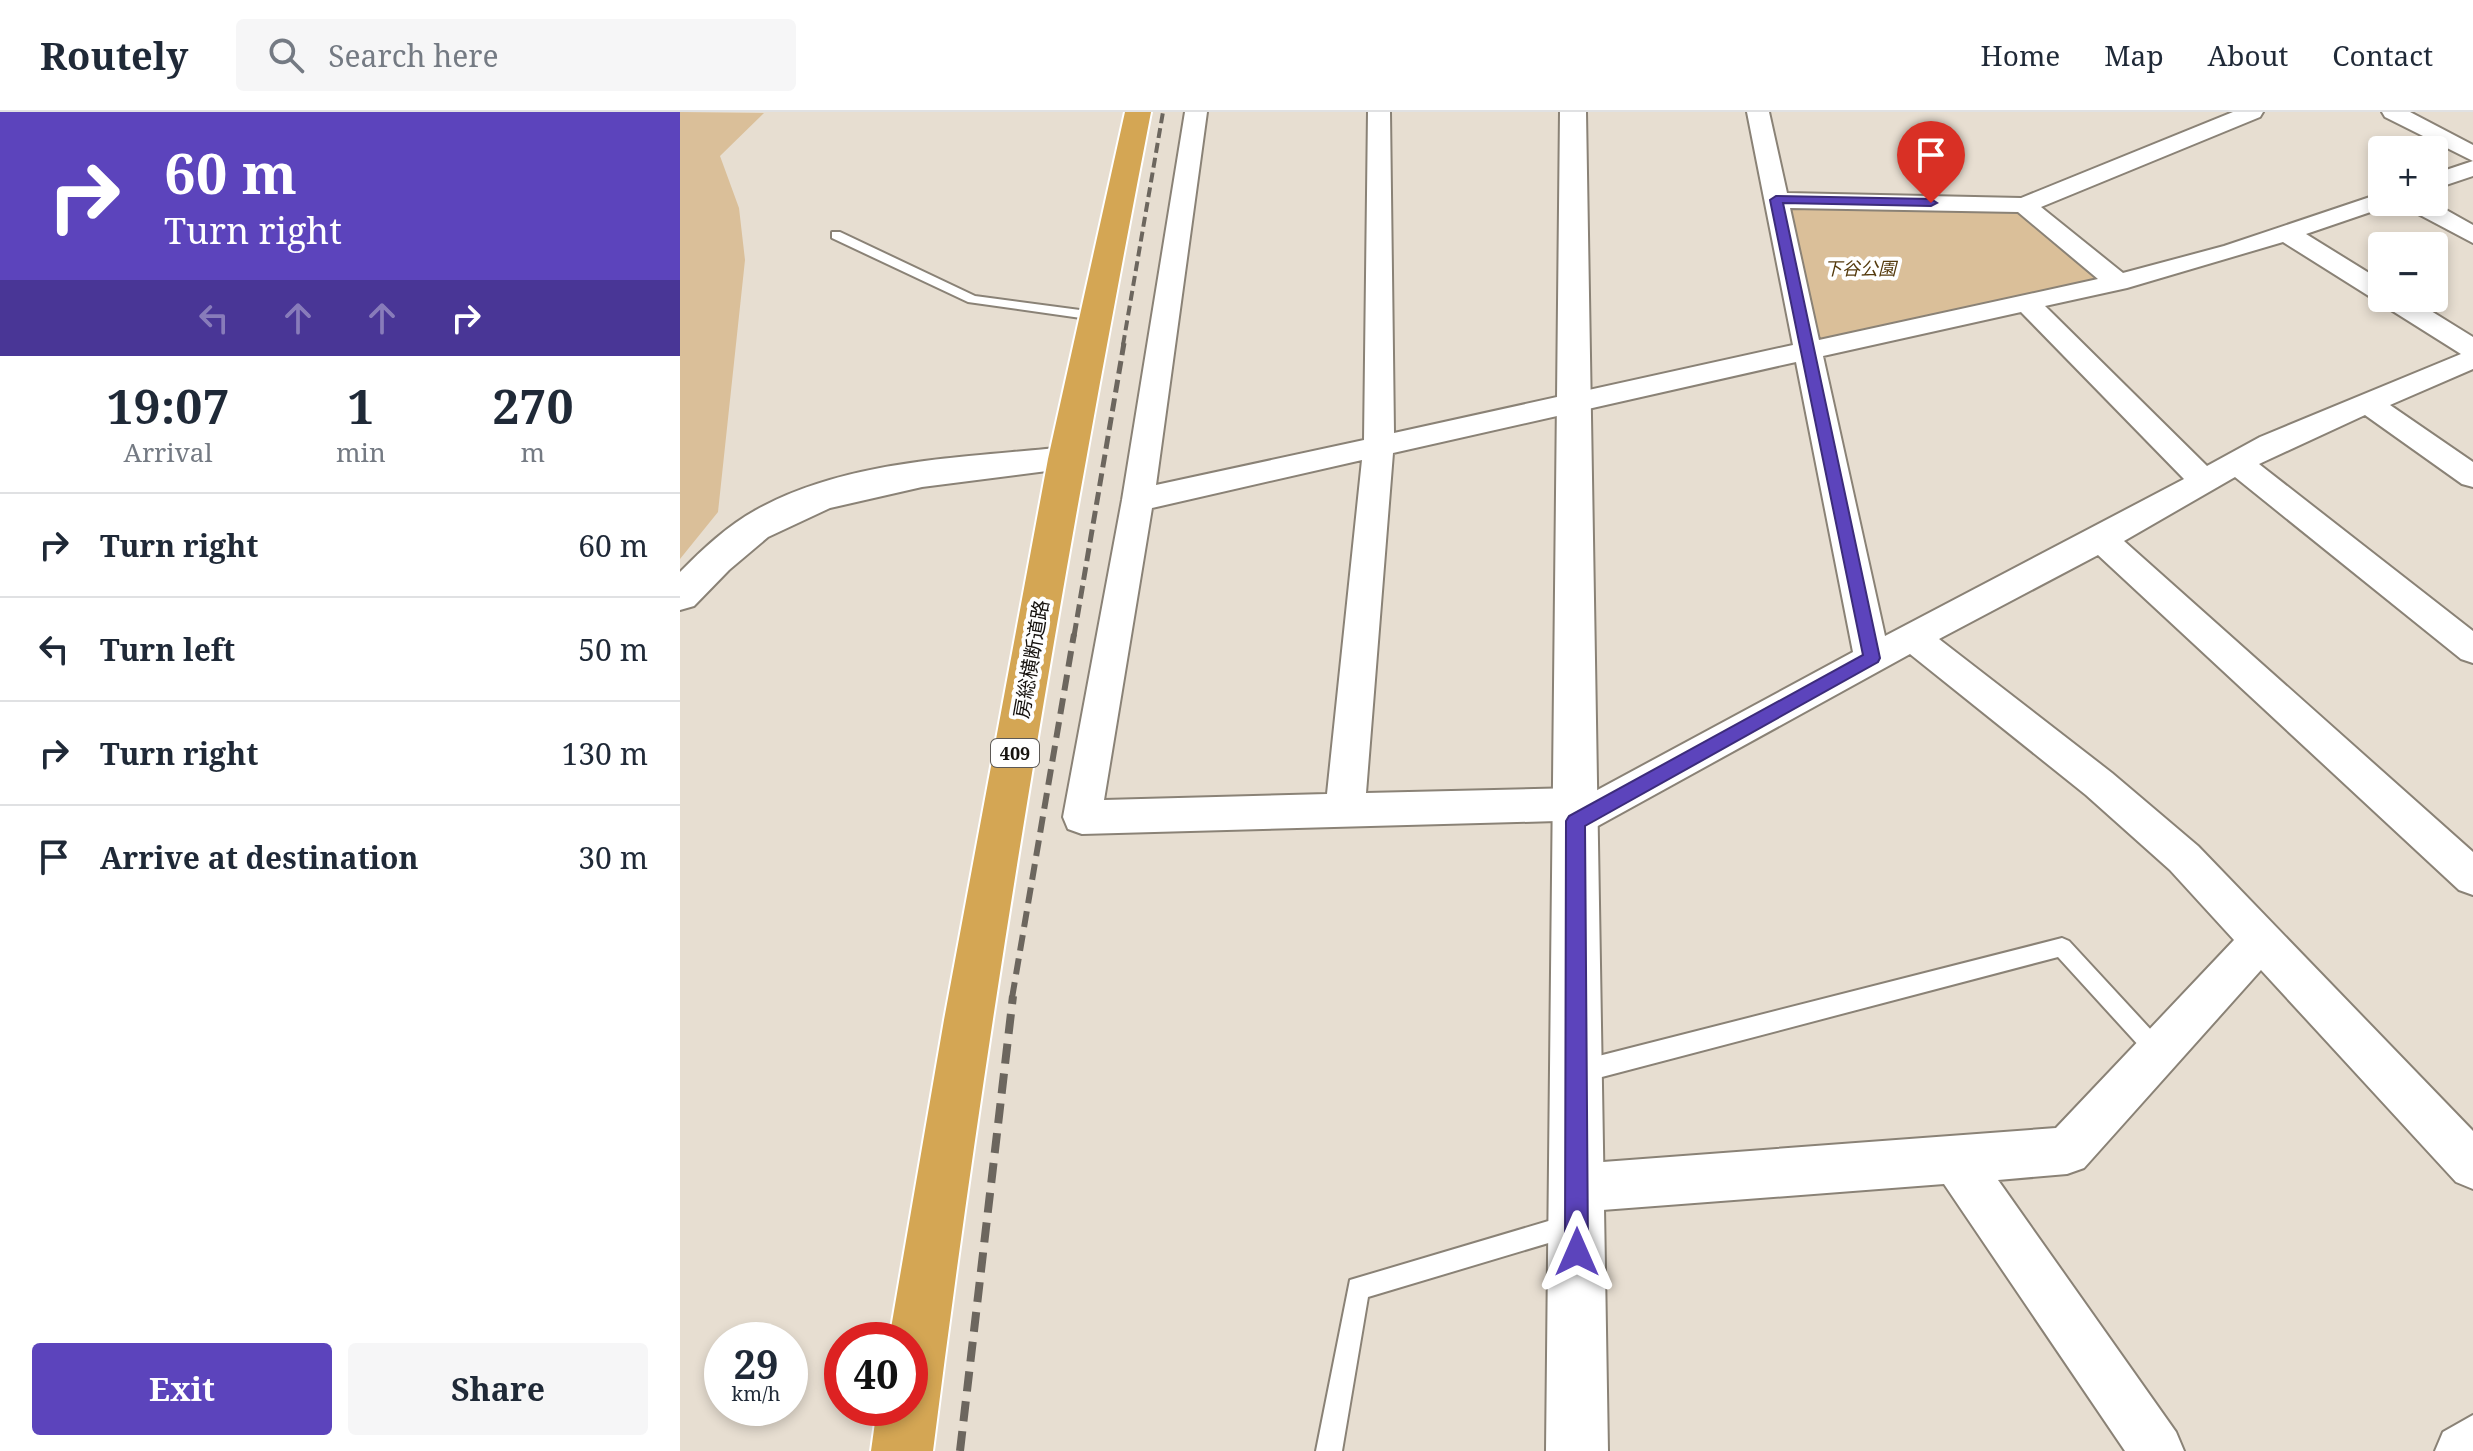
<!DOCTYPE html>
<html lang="en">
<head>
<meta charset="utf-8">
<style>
	:root { --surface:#fff; --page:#f6f6f7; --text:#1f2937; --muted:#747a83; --line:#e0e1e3; --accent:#5c44bc }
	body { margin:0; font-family:"Noto Serif","Noto Sans JP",serif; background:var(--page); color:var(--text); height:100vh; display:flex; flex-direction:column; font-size:30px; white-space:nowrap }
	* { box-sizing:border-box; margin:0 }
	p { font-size:26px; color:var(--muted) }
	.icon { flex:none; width:44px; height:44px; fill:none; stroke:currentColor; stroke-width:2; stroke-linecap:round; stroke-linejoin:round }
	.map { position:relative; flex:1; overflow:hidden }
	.panel { display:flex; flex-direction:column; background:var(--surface); width:680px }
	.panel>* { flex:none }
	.top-card { background:#5c44bc; color:#fff; overflow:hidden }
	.tools { position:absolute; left:1688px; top:24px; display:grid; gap:16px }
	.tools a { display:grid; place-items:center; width:80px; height:80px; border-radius:8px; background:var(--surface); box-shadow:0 4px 12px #0003; font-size:40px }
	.speed { position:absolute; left:24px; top:1210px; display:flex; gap:16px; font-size:40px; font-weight:700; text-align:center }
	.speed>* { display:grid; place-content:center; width:104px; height:104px; border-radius:50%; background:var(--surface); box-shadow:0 4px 12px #0003; line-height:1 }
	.speed small { font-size:20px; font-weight:400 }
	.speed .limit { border:12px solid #d22; background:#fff; color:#111 }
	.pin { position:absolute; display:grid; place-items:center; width:68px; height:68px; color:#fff; margin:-82px -34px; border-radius:50% 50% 50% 0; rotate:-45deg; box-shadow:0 0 8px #0007 }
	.pin .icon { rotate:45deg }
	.me { position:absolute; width:88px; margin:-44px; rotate:0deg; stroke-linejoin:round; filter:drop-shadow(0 0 6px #0008) }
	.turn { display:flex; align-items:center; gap:28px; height:168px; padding:0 32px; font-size:36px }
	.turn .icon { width:104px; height:104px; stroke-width:2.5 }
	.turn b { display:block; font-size:56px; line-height:68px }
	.lanes { display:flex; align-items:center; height:76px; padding:0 32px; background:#0003; justify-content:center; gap:40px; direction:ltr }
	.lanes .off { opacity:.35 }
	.eta { display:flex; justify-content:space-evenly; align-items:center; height:136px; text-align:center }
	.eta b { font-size:48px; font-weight:700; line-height:56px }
	.action { display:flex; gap:16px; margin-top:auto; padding:16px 32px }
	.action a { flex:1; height:92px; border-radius:8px; background:var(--accent); color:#fff; font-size:32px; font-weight:700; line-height:92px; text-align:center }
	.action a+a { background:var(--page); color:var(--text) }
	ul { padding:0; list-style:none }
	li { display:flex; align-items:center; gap:24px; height:104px; padding:0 32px; border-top:2px solid var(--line) }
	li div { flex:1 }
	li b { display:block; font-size:30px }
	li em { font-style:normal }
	header { display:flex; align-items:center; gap:48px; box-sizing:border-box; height:112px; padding:0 40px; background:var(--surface); border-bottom:2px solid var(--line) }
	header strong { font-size:38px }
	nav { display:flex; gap:44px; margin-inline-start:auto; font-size:28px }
	.search { width:560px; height:72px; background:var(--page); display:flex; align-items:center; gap:20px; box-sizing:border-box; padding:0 28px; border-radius:8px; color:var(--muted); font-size:30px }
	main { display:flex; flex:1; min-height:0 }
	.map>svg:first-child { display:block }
	.green { fill:#dabf99 }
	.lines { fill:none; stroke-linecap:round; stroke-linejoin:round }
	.service-casing { stroke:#8a8276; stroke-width:4 }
	.minor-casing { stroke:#8a8276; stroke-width:4 }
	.tertiary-casing { stroke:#8a8276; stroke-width:4 }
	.trunk-casing { stroke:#fff; stroke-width:4 }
	.service { fill:#fff; fill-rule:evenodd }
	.minor { fill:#fff; fill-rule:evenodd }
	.tertiary { fill:#fff; fill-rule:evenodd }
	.trunk { fill:#d4a654; fill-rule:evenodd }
	.rail-far3 { stroke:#6c665e; stroke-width:4; stroke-dasharray:10 5; stroke-linecap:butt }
	.rail-far2 { stroke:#6c665e; stroke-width:5; stroke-dasharray:13 6; stroke-linecap:butt }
	.rail-far1 { stroke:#6c665e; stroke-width:6; stroke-dasharray:16 8; stroke-linecap:butt }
	.rail { stroke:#6c665e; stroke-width:8; stroke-dasharray:20 10; stroke-linecap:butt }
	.route { fill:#5c44bc; stroke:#3c2c7a; stroke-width:2 }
	.labels { text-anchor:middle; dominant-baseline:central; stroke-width:8; stroke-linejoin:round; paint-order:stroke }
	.far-park-label { font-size:18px; font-style:italic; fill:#553b0e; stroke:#fff }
	.shield { fill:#fff; stroke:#5c5956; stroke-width:2 }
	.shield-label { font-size:18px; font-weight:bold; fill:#16120e }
	.street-label { font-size:20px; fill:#16120e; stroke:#fff }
</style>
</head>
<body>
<header>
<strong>Routely</strong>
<div class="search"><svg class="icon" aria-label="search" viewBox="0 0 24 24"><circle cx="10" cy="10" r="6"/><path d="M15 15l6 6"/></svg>Search here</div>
<nav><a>Home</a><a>Map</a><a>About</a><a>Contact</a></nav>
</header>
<main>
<section class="panel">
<div class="top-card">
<div class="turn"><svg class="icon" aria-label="right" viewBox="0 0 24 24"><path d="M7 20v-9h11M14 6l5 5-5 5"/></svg><div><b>60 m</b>Turn right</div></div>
<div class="lanes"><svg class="icon off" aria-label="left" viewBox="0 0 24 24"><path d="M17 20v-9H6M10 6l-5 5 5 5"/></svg><svg class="icon off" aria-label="ahead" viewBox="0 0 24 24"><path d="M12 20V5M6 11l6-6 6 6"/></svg><svg class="icon off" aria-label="ahead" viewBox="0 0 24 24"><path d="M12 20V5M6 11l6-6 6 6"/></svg><svg class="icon" aria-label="right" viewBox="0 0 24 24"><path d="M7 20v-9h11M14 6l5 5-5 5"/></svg></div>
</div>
<div class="eta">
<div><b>19:07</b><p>Arrival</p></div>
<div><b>1</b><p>min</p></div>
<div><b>270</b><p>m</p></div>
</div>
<ul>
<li><svg class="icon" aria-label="right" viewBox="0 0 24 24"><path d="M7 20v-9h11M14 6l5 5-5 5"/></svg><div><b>Turn right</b></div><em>60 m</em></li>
<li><svg class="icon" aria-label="left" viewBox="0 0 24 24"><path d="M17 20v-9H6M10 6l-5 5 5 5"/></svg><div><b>Turn left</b></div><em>50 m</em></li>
<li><svg class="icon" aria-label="right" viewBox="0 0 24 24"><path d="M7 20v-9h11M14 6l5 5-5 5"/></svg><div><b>Turn right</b></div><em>130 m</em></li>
<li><svg class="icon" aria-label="arrive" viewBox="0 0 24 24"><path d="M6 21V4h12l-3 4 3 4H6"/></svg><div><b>Arrive at destination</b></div><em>30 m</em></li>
</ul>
<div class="action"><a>Exit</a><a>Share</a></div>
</section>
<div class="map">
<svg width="1793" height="1339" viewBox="0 0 1793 1339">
	<rect width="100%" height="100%" fill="#e7ded1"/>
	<path class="green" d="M0,0L84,1L40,44L59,96L65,148L38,400L0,447Z
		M1096,88L1344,93L1438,170L1127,238Z"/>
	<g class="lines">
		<g class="service-casing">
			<path id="service" d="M152,120H160L295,184L415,200L421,204L415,208L288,190L152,126Z
				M1382,826L1389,829L1485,933L1489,940L1485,947L1478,950L1471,947L1378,845L899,971L891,967L888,960L891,953L899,949Z
				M892,1102L900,1105L903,1113L900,1121L892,1124L688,1185L662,1339H636L670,1168Z"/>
		</g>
		<g class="minor-casing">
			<path id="minor" d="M505,0H527L476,373L684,328L688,0H710L714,321L1113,233L1067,0H1089L1107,81L1341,86L1553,0H1583L1580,5L1361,95L1443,161L1544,134L1702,81V90H1713L1711,93L1626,122L1702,169V186H1730L1793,225V257L1710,293L1793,350V375L1782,372L1685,303L1579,352L1793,519V551L1781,547L1555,365L1444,429L1793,740V783L1779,778L1418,443L1259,527L1432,661L1518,734L1793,1019V1077L1776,1070L1581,858L1404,1056L1387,1062L1318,1068L1496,1320L1504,1339H1445L1264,1072L896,1100L879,1093L872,1076L879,1059L896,1052L1376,1016L1554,828L1490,758L1406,683L1230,542L896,726L882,721L877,709L402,722L388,717L383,705L442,388ZM1110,96L1338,100L1418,167L1139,228ZM1603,130L1781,242L1580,325L1527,354L1365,194L1447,176ZM1341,200L1504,367L1205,524L1143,244ZM1116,250L1173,540L910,682L896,676L686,681L713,341ZM682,348L647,682L424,688L472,396Z
				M1702,0H1730L1793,33V49L1705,5Z
				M1793,49V64L1754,77V62Z
				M1722,90H1752L1793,113V131L1725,95Z
				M1793,1303V1339H1755L1763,1320Z"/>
		</g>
		<g class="tertiary-casing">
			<path id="tertiary" d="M880,0H906L928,1339H866Z
				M386,335L398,339L404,347L398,355L242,375L150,396L88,425L49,458L14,494L0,498V460C23,437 47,414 76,398C168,347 284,346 386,335Z"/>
		</g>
		<g class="trunk-casing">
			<path id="trunk" d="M445,0H471C385,444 309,892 253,1339H191L197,1296H230V1228H209L264,908L368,347Z"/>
		</g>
		<use href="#service" class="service"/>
		<use href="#minor" class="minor"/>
		<use href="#tertiary" class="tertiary"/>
		<use href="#trunk" class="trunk"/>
		<path class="rail-far3" d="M443,233L483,0"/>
		<path class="rail-far2" d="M394,524L444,231"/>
		<path class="rail-far1" d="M332,886L394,522"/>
		<path class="rail" d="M280,1339L333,884"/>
	</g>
	<path class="route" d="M1096,84L1251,87L1257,91L1251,94L1103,91L1200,546L1198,550L905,714L908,1140L905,1149L897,1152L888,1149L885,1140L886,709L889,704L1183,543L1090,88Z"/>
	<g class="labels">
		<g class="far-park-label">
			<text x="1180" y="156">下谷公園</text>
		</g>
		<rect class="shield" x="311" y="627" width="48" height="28" rx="6"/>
		<g class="shield-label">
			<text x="335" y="641">409</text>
		</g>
		<g class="street-label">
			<text transform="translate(351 547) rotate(-80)">房総横断道路</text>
		</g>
	</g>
</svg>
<div class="tools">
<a>+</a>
<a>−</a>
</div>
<div class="speed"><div>29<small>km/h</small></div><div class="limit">40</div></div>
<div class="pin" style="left:1251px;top:91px;background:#d93025"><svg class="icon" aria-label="arrive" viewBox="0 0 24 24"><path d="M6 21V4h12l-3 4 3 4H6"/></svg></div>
<svg class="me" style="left:897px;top:1140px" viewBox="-20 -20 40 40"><path d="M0-17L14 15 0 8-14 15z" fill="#5c44bc" stroke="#fff" stroke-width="4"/></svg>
</div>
</main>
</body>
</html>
